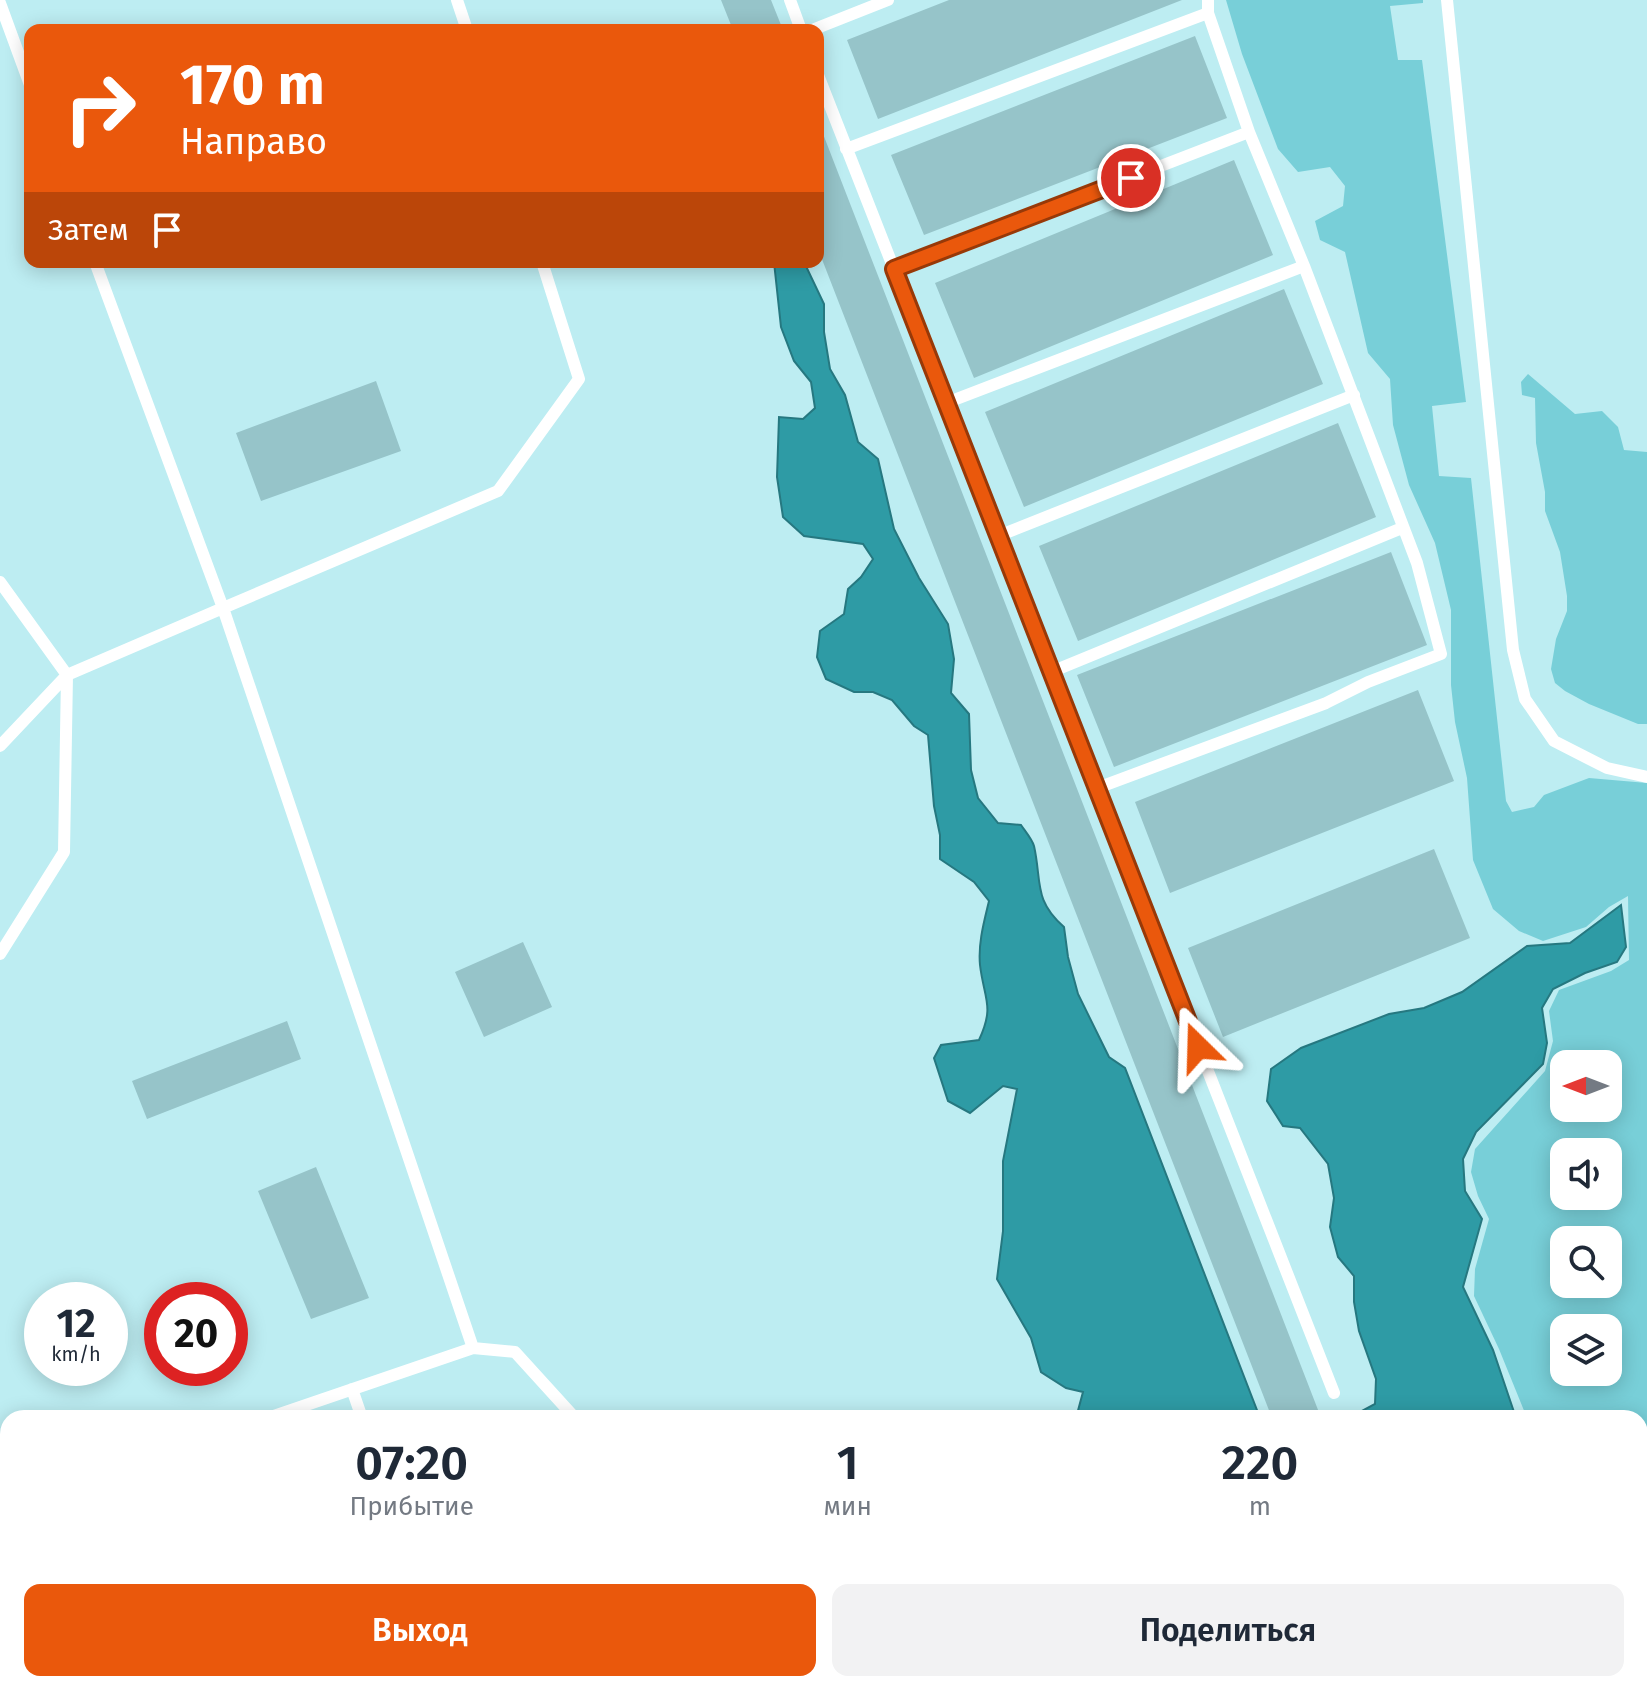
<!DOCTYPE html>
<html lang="ru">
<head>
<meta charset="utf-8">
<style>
	:root { --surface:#fff; --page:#f2f2f3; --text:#1f2937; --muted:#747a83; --accent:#ea580c }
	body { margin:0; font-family:"Fira Sans",sans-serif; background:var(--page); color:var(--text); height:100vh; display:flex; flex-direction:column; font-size:30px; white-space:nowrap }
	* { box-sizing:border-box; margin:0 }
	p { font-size:26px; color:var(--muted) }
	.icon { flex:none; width:44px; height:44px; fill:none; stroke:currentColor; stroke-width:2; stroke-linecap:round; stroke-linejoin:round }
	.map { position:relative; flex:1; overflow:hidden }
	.sheet { position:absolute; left:0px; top:1410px; width:1648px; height:282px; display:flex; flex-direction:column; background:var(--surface); border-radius:24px 24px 0 0; box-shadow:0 4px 20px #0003 }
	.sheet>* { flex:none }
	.top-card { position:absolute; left:24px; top:24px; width:800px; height:244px; border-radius:16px; box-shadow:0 4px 20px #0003; background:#ea580c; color:#fff; overflow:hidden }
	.needle { width:52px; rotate:270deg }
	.fabs { position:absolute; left:1550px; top:1050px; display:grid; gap:16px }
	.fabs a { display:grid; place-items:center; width:72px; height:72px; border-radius:16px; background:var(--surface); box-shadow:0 4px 20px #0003; font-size:40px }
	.speed { position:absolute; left:24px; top:1282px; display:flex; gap:16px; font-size:40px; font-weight:700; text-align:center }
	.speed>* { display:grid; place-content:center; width:104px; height:104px; border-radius:50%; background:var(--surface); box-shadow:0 4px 20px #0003; line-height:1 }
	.speed small { font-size:20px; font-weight:400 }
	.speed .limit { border:12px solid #d22; background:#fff; color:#111 }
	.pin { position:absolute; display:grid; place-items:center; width:68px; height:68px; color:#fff; margin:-34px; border:4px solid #fff; border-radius:50%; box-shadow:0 2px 8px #0007 }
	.me { position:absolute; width:88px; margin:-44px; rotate:338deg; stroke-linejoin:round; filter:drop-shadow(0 0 6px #0008) }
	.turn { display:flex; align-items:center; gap:28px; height:168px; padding:0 24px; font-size:36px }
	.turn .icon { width:104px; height:104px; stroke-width:2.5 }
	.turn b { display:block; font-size:56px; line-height:68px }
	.then { display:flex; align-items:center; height:76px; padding:0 24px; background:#0003; gap:16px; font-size:30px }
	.eta { display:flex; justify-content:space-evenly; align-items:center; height:136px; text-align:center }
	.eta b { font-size:48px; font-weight:600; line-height:56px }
	.primary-button { display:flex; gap:16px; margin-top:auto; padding:16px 24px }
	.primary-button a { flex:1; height:92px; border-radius:16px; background:var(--accent); color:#fff; font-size:32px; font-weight:600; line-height:92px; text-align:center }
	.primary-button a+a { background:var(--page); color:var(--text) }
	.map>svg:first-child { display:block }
	.green { fill:#78cfd8; fill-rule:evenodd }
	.water { fill:#2e9ba5; stroke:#267880; stroke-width:2 }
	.building { fill:#96c4c9 }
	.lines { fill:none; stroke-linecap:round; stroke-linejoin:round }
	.lane { stroke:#fff; stroke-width:12 }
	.route-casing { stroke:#983908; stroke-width:20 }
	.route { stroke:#ea580c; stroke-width:14 }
</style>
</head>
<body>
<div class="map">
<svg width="1647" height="1691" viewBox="0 0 1647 1691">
	<rect width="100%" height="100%" fill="#bdedf2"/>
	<path class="green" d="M1226,0H1423V3L1390,6L1398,60H1422L1466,402L1432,406L1439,476L1471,478L1506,801L1512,812L1534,807L1544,795L1589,778L1647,783V1691H1502L1514,1684H1640V1418H1527L1499,1349L1474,1296L1475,1269L1489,1219L1478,1196L1471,1172L1475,1149L1545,1071L1553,1041L1549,1011L1559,990L1611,971L1629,960L1628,896L1609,907L1586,927L1543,941L1519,931L1493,909L1473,860L1467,778L1455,722L1451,685V610L1435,543L1409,485L1393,425L1390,379L1368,353L1345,252L1320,240L1315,221L1343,206L1345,186L1330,167L1298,172L1278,149L1242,54ZM1564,1064H1608V1108H1564ZM1564,1152H1608V1196H1564ZM1564,1240H1608V1284H1564ZM1564,1328H1608V1372H1564Z
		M1528,374L1575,414L1602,411L1618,427L1624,450L1647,452V724H1638L1589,704L1565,691L1555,683L1551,669L1556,639L1567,611V596L1560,552L1545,511V492L1536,443L1535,398L1522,395L1521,382Z"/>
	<path class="water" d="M774,262H804L824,304V332L830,369L845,395L858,442L878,459L894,529L919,578L948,624L954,659L951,693L969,714L971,770L978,798L998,823L1021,825C1025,831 1032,839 1034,846C1042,881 1033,900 1064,927L1068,957L1078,994L1109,1057L1125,1068L1260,1418H1076L1083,1392L1066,1388L1041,1372L1031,1338L997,1279L1003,1231V1161L1017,1089L1003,1086L970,1113L948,1101L934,1058L941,1045L979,1040C995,1006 984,999 980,965C978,943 984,922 989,901L974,882L940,859V835L934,806L928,735L914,726L892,700L873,692H854L826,679L817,657L820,631L844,614L848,589L861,577L873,559L863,544L804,536L783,517L777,477L779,417L803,419L815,408L811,382L794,361L781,327Z
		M1621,905L1626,947L1617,962L1585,973L1553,989L1542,1008L1547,1043L1543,1064L1476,1132L1463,1159L1465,1191L1482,1219L1463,1287L1493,1350L1516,1418H1349L1375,1404L1376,1379L1359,1331L1354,1302V1276L1338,1257L1330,1227L1334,1198L1328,1164L1300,1128L1283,1126L1267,1101L1271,1069L1301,1048L1389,1014L1424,1008L1462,992L1527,946L1570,943Z
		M998,1684H1159L1162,1691H1000Z
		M1173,1684H1502L1490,1691H1163Z"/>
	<path class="building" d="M721,0H771L783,30H733Z
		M949,0H1182L878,119L847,40Z
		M1195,36L1227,118L924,235L891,155Z
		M818,121L1320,1415L1313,1418H1272L818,249Z
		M1234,160L1273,255L974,378L935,283Z
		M1284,289L1323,384L1024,507L985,412Z
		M376,381L401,451L261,501L236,433Z
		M1338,423L1376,517L1078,641L1039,546Z
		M1391,552L1427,645L1114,767L1077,675Z
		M1418,690L1454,781L1170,893L1135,802Z
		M1434,849L1470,938L1223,1037L1188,948Z
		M523,942L552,1007L484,1037L455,972Z
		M287,1021L301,1059L147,1119L132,1081Z
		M316,1167L369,1298L311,1319L258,1191Z"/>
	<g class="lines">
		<path class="lane" d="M457,0L467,30
			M790,0L801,30
			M1208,0V13L1249,132
			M1447,0L1513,650L1525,699L1554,741L1607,768L1647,777
			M0,3L30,85
			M812,30L888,0
			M818,75L1334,1393
			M846,149L1208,13
			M894,269L1249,132L1304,266L946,403
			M998,536L1354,395
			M0,582L67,675L64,852L0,954
			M1051,672L1402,528
			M0,746L67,675L223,608L95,262
			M1097,788L1326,703L1368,682L1441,654L1417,563L1304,266
			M473,1348L223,608L498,491L579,379L542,262
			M352,1389L362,1418
			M268,1418L473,1348L515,1352L575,1418
			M0,1510L8,1507
			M489,1684L496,1691
			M643,1691L653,1684"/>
	</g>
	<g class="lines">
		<g class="route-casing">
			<path id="route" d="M1131,178L894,269L1198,1047"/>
		</g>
		<use href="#route" class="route"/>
	</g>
</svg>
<div class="fabs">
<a><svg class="needle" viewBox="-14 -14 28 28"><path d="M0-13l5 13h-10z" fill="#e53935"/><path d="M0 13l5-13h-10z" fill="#747a83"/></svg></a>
<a><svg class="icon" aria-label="sound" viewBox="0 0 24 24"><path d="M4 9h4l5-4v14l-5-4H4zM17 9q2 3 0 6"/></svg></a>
<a><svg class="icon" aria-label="search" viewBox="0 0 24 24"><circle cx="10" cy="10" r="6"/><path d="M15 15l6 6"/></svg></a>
<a><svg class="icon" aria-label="layers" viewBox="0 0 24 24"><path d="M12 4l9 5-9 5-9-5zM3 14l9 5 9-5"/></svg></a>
</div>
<div class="speed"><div>12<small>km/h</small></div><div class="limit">20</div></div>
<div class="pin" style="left:1131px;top:178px;background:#d93025"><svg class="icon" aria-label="arrive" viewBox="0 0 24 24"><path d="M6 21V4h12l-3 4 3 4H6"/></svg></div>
<svg class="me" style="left:1198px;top:1047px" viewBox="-20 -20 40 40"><path d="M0-17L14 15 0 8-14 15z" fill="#ea580c" stroke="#fff" stroke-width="4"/></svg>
<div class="top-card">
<div class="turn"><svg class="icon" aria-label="right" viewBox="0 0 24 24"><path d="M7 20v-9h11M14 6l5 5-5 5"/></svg><div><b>170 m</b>Направо</div></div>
<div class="then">Затем<svg class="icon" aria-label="arrive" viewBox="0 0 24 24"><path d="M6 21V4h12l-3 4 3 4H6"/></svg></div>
</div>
<section class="sheet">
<div class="eta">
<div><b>07:20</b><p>Прибытие</p></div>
<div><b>1</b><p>мин</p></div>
<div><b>220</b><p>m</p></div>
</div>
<div class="primary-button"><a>Выход</a><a>Поделиться</a></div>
</section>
</div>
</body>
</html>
